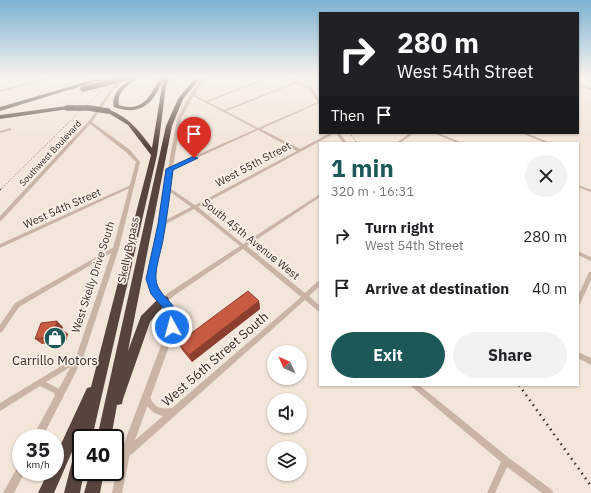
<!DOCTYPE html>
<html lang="en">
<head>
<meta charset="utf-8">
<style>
	:root { --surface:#fff; --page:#f2f2f2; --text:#202124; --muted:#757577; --accent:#1c5858 }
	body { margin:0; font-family:"IBM Plex Sans",sans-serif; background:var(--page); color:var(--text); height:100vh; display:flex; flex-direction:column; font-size:15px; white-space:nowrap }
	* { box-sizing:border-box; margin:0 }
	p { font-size:13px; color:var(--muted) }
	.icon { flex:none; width:22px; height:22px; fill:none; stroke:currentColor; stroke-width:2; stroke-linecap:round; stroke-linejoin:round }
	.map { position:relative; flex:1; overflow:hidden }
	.details { position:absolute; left:319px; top:142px; width:260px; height:244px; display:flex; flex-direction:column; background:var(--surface); border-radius:0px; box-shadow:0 1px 3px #0004 }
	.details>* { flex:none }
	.banner { position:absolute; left:319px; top:12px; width:260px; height:122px; border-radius:0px; box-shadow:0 1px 3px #0004; background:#202124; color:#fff; overflow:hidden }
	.needle { width:26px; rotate:314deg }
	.fabs { position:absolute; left:267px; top:345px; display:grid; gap:8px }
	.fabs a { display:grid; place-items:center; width:40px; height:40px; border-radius:50%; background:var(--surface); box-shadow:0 1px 3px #0004; font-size:20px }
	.speed { position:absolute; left:12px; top:429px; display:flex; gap:8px; font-size:20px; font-weight:700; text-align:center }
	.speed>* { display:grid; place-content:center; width:52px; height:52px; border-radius:50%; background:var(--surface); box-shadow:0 1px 3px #0004; line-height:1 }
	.speed small { font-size:10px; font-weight:400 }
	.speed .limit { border:2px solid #111; border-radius:6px; background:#fff; color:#111 }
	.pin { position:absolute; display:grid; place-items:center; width:34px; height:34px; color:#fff; margin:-41px -17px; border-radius:50% 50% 50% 0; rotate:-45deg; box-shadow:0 0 4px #0007 }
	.pin .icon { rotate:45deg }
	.me { position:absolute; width:44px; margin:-22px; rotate:353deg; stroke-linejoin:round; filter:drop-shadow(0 0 3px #0008) }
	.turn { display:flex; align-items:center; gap:14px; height:84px; padding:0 12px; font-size:18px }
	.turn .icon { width:52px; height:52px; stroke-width:2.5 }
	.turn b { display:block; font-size:28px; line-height:34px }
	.then { display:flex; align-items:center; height:38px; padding:0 12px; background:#0003; gap:8px; font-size:15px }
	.round { display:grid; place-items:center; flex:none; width:42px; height:42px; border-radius:21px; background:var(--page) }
	.overview { display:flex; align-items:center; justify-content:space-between; height:68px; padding:0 12px }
	h1 { font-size:24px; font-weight:800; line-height:30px; color:var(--accent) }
	.cta { display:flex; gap:8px; margin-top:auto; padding:8px 12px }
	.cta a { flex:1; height:46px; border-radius:24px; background:var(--accent); color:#fff; font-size:16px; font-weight:800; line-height:46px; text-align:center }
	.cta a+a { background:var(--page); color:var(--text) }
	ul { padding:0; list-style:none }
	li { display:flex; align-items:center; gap:12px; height:52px; padding:0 12px }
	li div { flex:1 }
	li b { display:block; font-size:15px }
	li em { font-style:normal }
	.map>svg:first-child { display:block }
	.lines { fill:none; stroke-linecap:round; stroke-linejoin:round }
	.minor { fill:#cab4a6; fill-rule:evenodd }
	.tertiary { fill:#cab4a6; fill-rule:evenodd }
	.motorway { fill:#57443e; fill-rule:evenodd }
	.rail-far2 { stroke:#362b27; stroke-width:1; stroke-dasharray:0.5 2; stroke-linecap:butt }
	.rail-far1 { stroke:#362b27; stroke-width:1.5; stroke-dasharray:1 3; stroke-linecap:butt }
	.rail { stroke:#362b27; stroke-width:2.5; stroke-dasharray:1.5 4.5; stroke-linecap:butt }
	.motorway-bridge { stroke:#57443e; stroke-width:5.5 }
	.wall { fill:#ac4d39 }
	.shaded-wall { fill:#8c3f2e }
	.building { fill:#c85a42; stroke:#8c3f2e }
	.route { fill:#1a73e8; stroke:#114b97 }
	.labels { text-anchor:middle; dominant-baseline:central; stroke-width:3.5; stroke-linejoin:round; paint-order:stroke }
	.far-street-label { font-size:9px; fill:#362b27; stroke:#faf0e7 }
	.street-label { font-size:11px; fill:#362b27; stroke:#faf0e7 }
	.near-street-label { font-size:13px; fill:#362b27; stroke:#faf0e7 }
	.near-poi-label { font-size:13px; fill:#362b27; stroke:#faf0e7 }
</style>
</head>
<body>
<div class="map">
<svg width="591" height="493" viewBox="0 0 591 493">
	<rect width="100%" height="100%" fill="#f2e5da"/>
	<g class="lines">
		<path class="minor" d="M268,77H272L208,102L224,110L295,82L285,77H289L311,87L320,101V104L319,103L261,129L300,149L330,133H335L198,207L243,244L320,194V197L247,246L305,293L318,281H320V286L309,296L320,306V312L318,311L305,300L132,454L129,455L126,454L125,451L126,448L163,416C152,414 147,407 142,397L143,394L146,393C149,395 150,398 152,401C157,409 163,409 172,408L301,297L243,249L175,295C171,298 167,303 162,302L161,300L162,298L171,291L240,246L194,209L164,225H160V223L191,207L166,189V187H168L195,205L297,151L258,130L170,170H168V168L256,129L191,95L193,94L206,101ZM297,83L309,89L318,102L258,128L226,111Z
			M578,84L591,88V90L578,86Z
			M10,128H11V130L0,133V131Z
			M336,133H340L347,143H343Z
			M410,133H414L400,143H396Z
			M433,133H438L463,143H458Z
			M521,133H526L551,143H546Z
			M131,185H132L134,186L0,248V244Z
			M578,185L591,190V192L578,187Z
			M116,246L118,247L119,248L118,249L19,307L2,332L0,333V325L15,303Z
			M578,251L591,257V261L578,255Z
			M589,272H591V280L580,304H578V296Z
			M578,352L591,358V365L578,358Z
			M78,356L80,357L81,359L80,361L46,382L59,389L63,397L62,400L59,401L56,400L54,393L40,386L0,411V403Z
			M411,385H419L509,458L552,490L553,493H542L507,467L495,493H487L501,462L412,387Z"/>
		<path class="tertiary" d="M48,77H54L0,92V90Z
			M124,77H127L113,91L92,122L130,150L140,162L119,248L83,358L42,438H32L76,357L113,248L136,162L126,152L90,124L2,220L0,221V216L89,121L111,89Z
			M203,77H206L194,95L181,119L154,279C159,293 169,299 174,311C176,316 176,322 176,327L130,454L122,493H112L120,454L168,327V318L167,311L154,294L150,286L148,279L177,119L190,95Z
			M21,464V472H25L14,493H3L18,466Z"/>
		<path class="motorway" d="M103,77H111L0,111V107Z
			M134,77H140C130,84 116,91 119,105C142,113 151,96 160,77L164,78C154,102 142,117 114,107C110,94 124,83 134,77Z
			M165,77H170L166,86L157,155L92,438H81V443L78,438L54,493H38L48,472H55V457L87,388L91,387L151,155L128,125L105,111L110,110C130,118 139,131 152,148L162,86Z
			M196,77H201L183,99L172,126L128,351L141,316L160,297L164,296L168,297L169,300L150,322L123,399L122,404L117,405L111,438H97L166,126L178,99Z
			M67,106L70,108L69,109L0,119V115Z
			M81,447V472H84L80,493H64L74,454L76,449Z
			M90,472H104L100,493H84Z"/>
		<path class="rail-far2" d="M313,77L320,88
			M350,133L357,143
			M1,189L115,77"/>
		<path class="rail-far1" d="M0,190L2,188"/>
		<path class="rail" d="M519,385L591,486"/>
		<path class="motorway-bridge" d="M83,89L130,77
			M67,108H89L108,111"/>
	</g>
	<path class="wall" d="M259,301L260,309L192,362L182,350L178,343Z
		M63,327L62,329L68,334L66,341L42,344L35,339Z"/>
	<path class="shaded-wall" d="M259,301L260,309L192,362L189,355Z
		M57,321L63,327L62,329L68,334L66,341L54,330Z"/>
	<path class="building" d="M248,291L259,301L189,355L178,343Z
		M57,321L54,330L62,329L60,335L35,339L41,323Z"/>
	<linearGradient id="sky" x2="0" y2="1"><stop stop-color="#7bb2d1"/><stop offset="0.53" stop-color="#f9f3ee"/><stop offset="1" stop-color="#f9f3ee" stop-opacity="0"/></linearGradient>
	<rect width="591" height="146" fill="url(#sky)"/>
	<path class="route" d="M192,157L198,158L173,170C170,194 167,217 163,240C161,251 155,269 156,279C157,299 187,305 175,330L172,332L168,330L165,310L151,294L146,279L158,224L166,169Z"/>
	<defs>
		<g id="shop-disc" transform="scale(1.15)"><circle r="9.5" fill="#1c5858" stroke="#faf0e7"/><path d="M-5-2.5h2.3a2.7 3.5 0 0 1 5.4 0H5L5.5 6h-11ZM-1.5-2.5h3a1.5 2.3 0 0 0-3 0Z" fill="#fff"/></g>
	</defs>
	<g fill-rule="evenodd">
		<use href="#shop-disc" x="55" y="338"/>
	</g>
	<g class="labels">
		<g class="far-street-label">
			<text transform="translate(50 153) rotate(-47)">Southwest Boulevard</text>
		</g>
		<g class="street-label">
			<text transform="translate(253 164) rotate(-28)">West 55th Street</text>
			<text transform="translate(62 208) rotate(-24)">West 54th Street</text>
			<text transform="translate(251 239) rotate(39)">South 45th Avenue West</text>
			<text transform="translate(128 250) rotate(-78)">Skelly Bypass</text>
			<text transform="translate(93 277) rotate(-72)">West Skelly Drive South</text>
		</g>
		<g class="near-street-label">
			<text transform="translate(215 359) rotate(-41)">West 56th Street South</text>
		</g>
		<g class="near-poi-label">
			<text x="55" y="360">Carrillo Motors</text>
		</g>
	</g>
</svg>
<div class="fabs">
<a><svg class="needle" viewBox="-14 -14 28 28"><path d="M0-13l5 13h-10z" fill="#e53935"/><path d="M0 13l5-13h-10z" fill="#757577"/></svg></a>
<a><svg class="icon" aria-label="sound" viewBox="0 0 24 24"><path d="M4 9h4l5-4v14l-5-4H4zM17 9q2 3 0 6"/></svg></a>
<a><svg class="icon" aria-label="layers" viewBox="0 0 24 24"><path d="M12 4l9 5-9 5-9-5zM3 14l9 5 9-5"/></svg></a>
</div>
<div class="speed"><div>35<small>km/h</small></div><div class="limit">40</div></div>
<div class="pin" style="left:194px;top:158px;background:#d93025"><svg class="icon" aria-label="arrive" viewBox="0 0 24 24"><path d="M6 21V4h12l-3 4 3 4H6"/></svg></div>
<svg class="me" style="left:172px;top:327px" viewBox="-20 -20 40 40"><circle r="17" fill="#1a73e8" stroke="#fff" stroke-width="3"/><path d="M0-11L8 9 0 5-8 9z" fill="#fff"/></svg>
<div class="banner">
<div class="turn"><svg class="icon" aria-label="right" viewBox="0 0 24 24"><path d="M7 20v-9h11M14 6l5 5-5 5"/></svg><div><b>280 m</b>West 54th Street</div></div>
<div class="then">Then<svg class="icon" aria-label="arrive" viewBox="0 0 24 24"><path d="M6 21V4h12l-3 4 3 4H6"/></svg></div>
</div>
<section class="details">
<div class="overview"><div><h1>1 min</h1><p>320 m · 16:31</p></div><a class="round"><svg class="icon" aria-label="close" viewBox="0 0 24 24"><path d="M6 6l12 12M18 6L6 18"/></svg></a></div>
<ul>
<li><svg class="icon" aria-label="right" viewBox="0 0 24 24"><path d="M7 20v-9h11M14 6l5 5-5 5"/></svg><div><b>Turn right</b><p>West 54th Street</p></div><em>280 m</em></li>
<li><svg class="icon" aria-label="arrive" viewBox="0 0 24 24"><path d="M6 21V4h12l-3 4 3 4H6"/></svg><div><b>Arrive at destination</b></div><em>40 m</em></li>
</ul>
<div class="cta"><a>Exit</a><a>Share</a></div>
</section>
</div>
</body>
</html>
